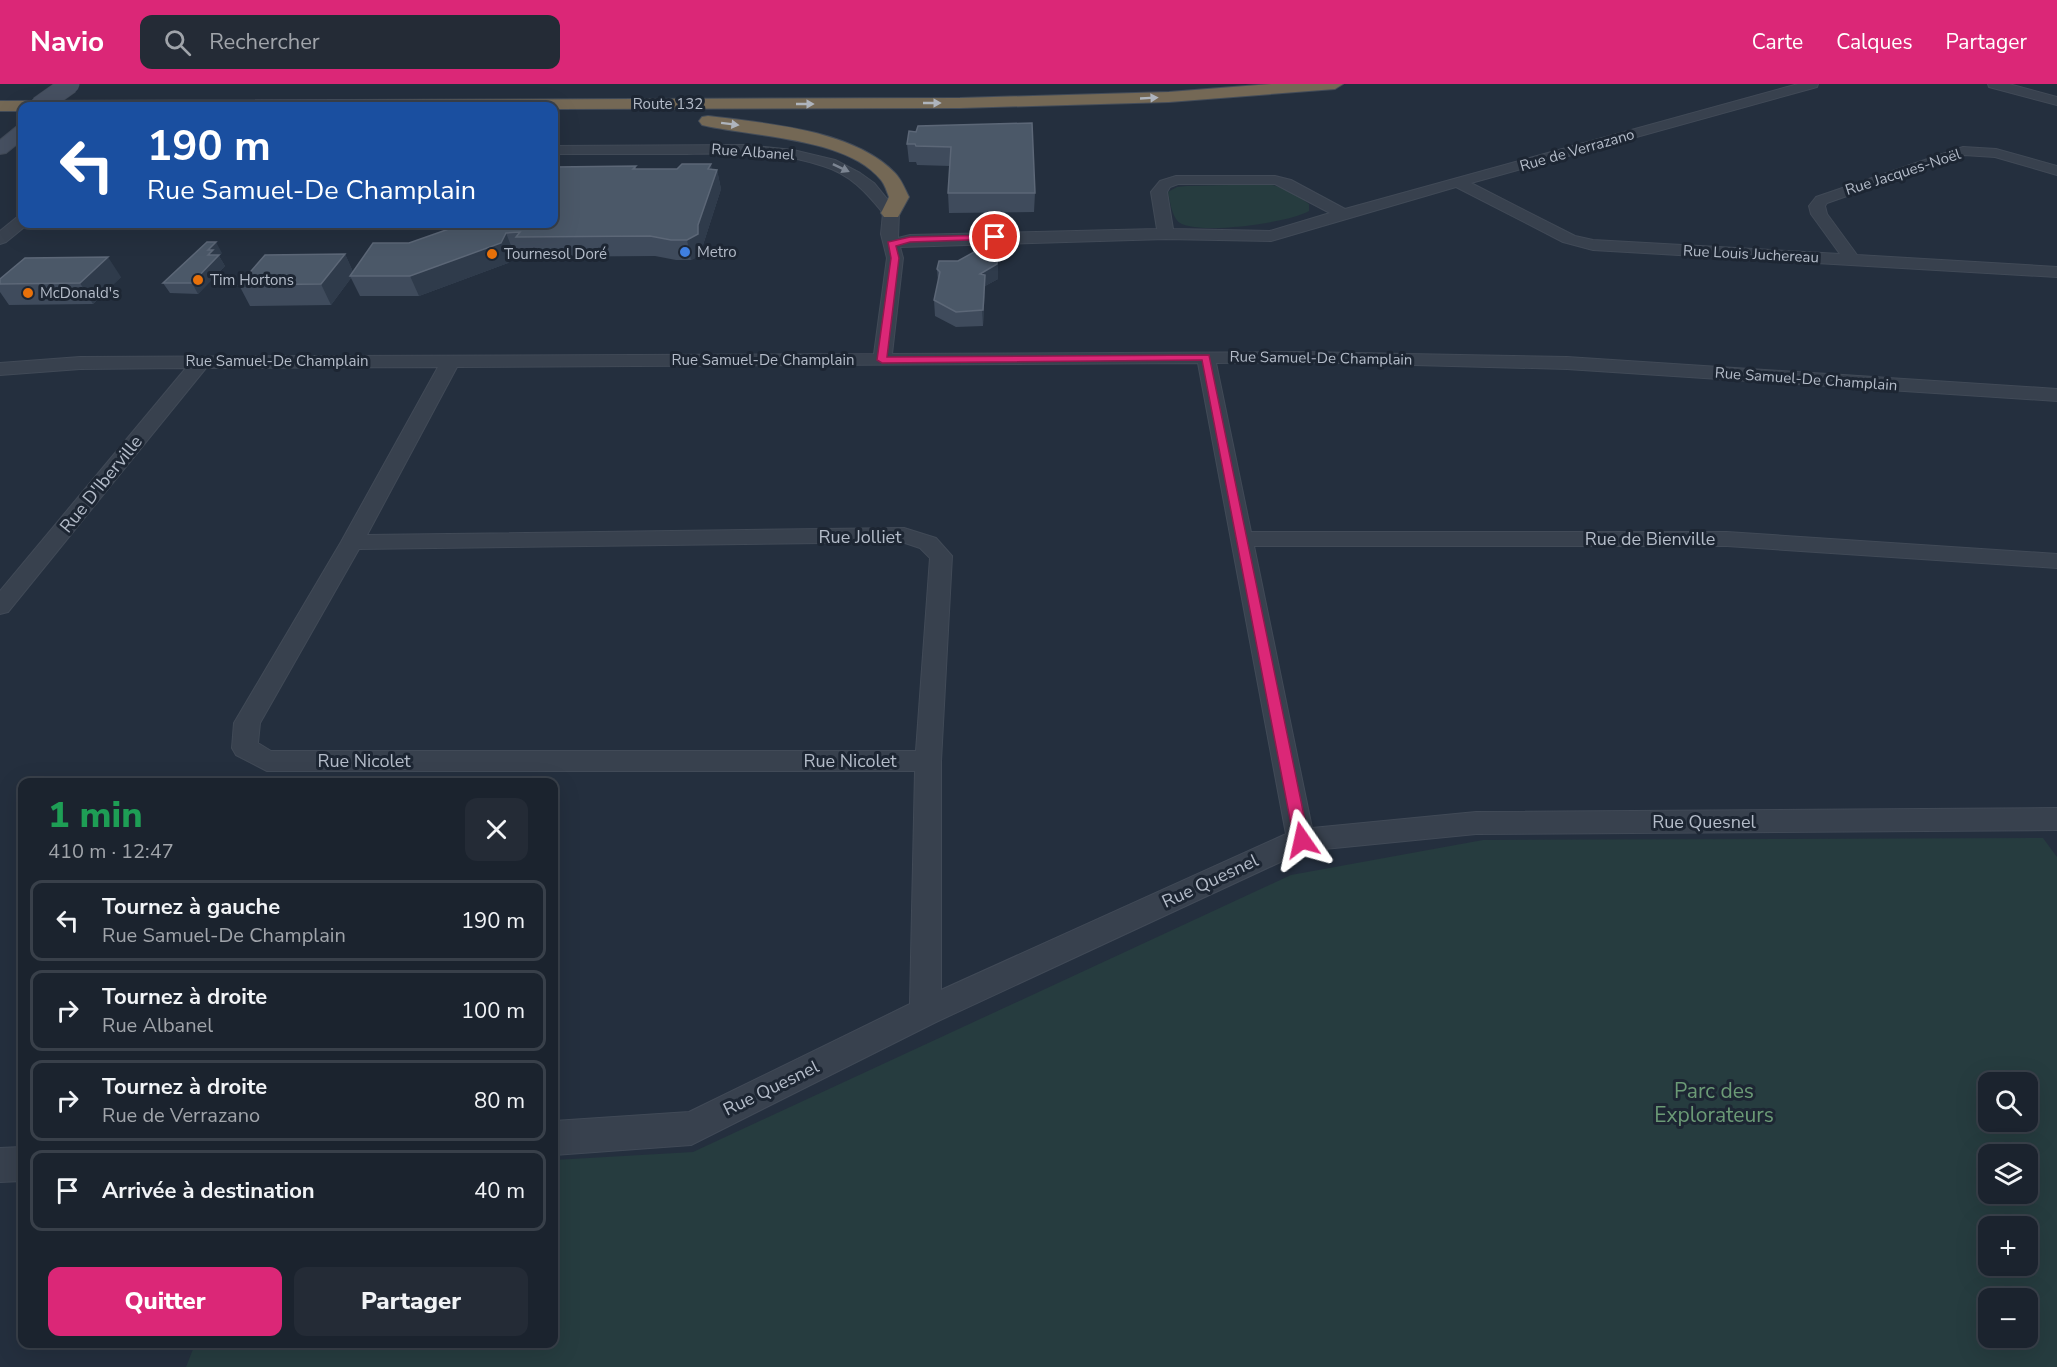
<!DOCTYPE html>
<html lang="fr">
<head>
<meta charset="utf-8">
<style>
	:root { --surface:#1b232e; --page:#242b36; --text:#f1f3f6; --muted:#a0a4aa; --line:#39404a; --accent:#db2777 }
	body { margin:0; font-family:"Nunito Sans",sans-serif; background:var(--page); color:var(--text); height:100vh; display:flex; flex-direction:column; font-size:22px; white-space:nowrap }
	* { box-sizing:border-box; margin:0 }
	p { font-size:20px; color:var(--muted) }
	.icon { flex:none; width:33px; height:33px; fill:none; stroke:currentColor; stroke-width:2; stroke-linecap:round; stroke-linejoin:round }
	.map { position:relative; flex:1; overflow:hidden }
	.sheet { position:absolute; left:18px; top:694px; width:540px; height:570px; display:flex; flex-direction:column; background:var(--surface); border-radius:12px; box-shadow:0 6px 24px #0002,0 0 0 2px var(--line) }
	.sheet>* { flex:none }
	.top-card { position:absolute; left:18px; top:18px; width:540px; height:126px; border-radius:12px; box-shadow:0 6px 24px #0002,0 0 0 2px var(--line); background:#1a4fa0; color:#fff; overflow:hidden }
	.controls { position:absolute; left:1978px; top:988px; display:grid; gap:12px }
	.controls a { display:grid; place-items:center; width:60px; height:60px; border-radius:12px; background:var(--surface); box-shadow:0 6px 24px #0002,0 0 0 2px var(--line); font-size:30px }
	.pin { position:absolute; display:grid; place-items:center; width:51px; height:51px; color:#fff; margin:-26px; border:3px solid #fff; border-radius:50%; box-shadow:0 2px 6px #0007 }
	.me { position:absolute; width:66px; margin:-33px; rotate:349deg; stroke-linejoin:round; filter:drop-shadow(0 0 4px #0008) }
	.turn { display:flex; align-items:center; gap:21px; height:126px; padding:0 30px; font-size:27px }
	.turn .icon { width:78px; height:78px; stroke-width:2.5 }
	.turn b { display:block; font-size:42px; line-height:51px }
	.round { display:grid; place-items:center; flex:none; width:63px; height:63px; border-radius:12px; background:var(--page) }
	.head { display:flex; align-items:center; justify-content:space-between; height:102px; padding:0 30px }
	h1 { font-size:36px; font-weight:800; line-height:45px; color:#1e9e55 }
	.primary-button { display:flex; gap:12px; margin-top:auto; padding:12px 30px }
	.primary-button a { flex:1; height:69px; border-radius:12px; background:var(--accent); color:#fff; font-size:24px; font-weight:800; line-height:69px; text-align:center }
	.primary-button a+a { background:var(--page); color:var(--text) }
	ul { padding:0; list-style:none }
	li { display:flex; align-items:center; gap:18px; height:81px; margin:0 12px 9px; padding:0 18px; border:3px solid var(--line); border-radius:12px }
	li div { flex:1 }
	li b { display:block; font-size:22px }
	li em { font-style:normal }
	header { display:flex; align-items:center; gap:36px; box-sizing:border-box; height:84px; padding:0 30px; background:var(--accent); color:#fff }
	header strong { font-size:28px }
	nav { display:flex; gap:33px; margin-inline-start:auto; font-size:21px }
	.search { width:420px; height:54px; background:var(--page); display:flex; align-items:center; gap:15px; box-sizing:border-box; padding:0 21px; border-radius:12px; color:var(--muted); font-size:22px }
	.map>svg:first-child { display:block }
	.green { fill:#263c3f; fill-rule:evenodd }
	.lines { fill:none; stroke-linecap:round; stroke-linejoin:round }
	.street-casing { stroke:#414a57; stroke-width:2 }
	.secondary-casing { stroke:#414a57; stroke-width:2 }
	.highway-casing { stroke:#434c59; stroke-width:2 }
	.street { fill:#38414e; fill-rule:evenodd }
	.secondary { fill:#465061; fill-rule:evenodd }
	.highway { fill:#746855; fill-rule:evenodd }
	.secondary-bridge-casing { stroke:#414a57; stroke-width:20; stroke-linecap:butt }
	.secondary-bridge { stroke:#465061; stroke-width:19 }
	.wall { fill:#3f4b5c }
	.shaded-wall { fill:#2f3b4b }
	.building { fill:#4b5868; stroke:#5c6777; stroke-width:1.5 }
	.oneway { fill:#aeb4bd }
	.oneway2 { fill:#7c8592 }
	.route { fill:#db2777; stroke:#8e194d; stroke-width:1.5 }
	.shop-dot { fill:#3f7fe0; stroke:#1d2633; stroke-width:2 }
	.food-dot { fill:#e8710a; stroke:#1d2633; stroke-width:2 }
	.labels { text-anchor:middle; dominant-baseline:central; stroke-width:6; stroke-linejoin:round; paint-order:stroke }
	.far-street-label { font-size:15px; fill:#b4bcc9; stroke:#1d2633 }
	.far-poi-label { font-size:15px; fill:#b4bcc9; stroke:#1d2633; text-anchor:start }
	.street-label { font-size:18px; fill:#b4bcc9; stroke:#1d2633 }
	.near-park-label { font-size:21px; fill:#6b9a76; stroke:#1d2633 }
</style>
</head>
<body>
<header>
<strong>Navio</strong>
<div class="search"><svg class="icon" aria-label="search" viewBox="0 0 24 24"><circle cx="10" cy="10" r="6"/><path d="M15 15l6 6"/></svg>Rechercher</div>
<nav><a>Carte</a><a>Calques</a><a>Partager</a></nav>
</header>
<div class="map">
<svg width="2057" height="1283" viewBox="0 0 2057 1283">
	<rect width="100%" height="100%" fill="#242f3e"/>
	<path class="green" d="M1269,100L1289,106L1309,120V127C1289,139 1199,151 1180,139C1172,134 1170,117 1168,108L1177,103L1187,102Z
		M2043,754L2057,773V1283H186L195,1260H554V1076L693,1068L1291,791L1483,756ZM1989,999H2028V1038H1989ZM1989,1071H2028V1110H1989ZM1989,1143H2028V1182H1989ZM1989,1215H2028V1254H1989Z"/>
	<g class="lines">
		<g class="street-casing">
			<path id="street" d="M1798,0H1818L1817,3L1471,99L1575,152L1593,156L1840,170L1811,130L1809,122L1816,113L1963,63L1996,65L2057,82V91L1995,73L1964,71L1827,119L1825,122L1827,130L1857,171L2057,183V193L1593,166L1563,158L1456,103L1271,157L1166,155L900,163L903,174L892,270L1303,268L1567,273L2057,305V317L1567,285L1303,278L1216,279L1251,448H1727L2057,470V484L1727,462H1254L1312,744L1476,728L2057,724V746L1476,750L1304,767L936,938L691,1061L554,1071V1037L689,1028L910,920L915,687H267L236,671L232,664L234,639L341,458L438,283L206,284L8,528L0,530V507L186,284L80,285L0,291V279L80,273L874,270L887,174L881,150L883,129C867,109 850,90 823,82C780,67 732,69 687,70C643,70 598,70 554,70V62L744,61L793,66L835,76L860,89L874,99L896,126L899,129L898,154L910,151L1157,145L1151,108L1160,97L1176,92H1275L1291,96L1345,125ZM1178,100H1275L1330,129L1270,147L1173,145L1167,108L1170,103ZM1198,279L1286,750L941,906V677L952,472L936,454L904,444L367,451L457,283ZM902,458L920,464L930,474L916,667H271L258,659L260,639L359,465Z
				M1988,0H2009L2057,13V21L1989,3Z
				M22,132V140H28L6,158L0,160V147L16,134Z
				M22,1063V1097L0,1098V1064Z"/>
		</g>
		<g class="secondary-casing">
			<path id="secondary" d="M22,42V56L6,69L0,70V56L16,43Z"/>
		</g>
		<g class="highway-casing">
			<path id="highway" d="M1271,0H1343L1335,5L1169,18L960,24L554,25V22H22V27H0V17L960,14L1169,8Z
				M708,32C765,39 854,46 895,89C901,95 905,105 909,113L898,133H884L881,129L889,113C887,108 885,101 881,96C847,53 751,53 702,41L699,37L702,33Z"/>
		</g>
		<use href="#street" class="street"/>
		<use href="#secondary" class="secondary"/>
		<use href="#highway" class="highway"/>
		<g class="secondary-bridge-casing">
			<path id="secondary-bridge" d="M39,22L70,0"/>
		</g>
		<use href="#secondary-bridge" class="secondary-bridge"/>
	</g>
	<path class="wall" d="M918,42L1035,109L1034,128L949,129L948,109L950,82L917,81L916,78H909L907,60L916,48Z
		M636,82V85L717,86L721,105L703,161V170L691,176H676L655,172L523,173L521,168L514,169L508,179L419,212H360L351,194L331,221L250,222L239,201L345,170L353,188L409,159Z
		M224,140H321L319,143L225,142Z
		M222,169L219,172L225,182L198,210L170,209L163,199Z
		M998,169V195L985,202L983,242L956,243L935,232L934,216L938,197L937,185Z
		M121,193L93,220L9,221L0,208V195Z"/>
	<path class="shaded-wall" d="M711,80L714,95L717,86L721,105L703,161V170L691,176L687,156L698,141L708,85Z
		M506,149L514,169L508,179L419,212L410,192Z
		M216,158L222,169L219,172L225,182L198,210L192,199L208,171V166Z
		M998,169V195L985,202L983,242L980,190Z
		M345,170L354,190L350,192L351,194L331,221L321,200Z
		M108,173L121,193L93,220L80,199Z"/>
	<path class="building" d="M1032,39L1035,109H948L951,63L916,62L915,60H907L909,47L916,48L918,42Z
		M682,80H711L708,85L717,86L698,141V150L687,156H671L650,152L516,153L520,148L506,149L501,159L410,192H350L373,159H409L463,140H554V83L636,82L633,85H677Z
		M207,158H216L208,166H213L208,171H219L192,199H163Z
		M974,168L998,169L997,180L980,190L985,191L983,226L956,228L934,216L940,188L937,185L939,177H958Z
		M345,170L321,200L239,201L265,171Z
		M108,173L80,199L0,200V195L25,174Z"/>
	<defs><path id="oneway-solid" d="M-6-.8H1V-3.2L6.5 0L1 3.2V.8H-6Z" transform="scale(1.5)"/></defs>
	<g class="oneway">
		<use href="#oneway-solid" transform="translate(1149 14) rotate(-3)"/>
		<use href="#oneway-solid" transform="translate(932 19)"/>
		<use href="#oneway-solid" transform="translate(805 20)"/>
		<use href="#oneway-solid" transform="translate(730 40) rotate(7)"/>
	</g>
	<use class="oneway2" href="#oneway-solid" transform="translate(841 84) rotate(25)"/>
	<path class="route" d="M995,151H998V155L910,158L896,162L899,174L887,273L1209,271L1309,756L1307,760H1296L1294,756L1202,276L882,279L877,276L891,174L888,158L910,153Z"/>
	<circle class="shop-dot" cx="685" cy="168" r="6"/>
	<g class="food-dot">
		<circle cx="492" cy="170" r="6"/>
		<circle cx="198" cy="196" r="6"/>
		<circle cx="28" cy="209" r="6"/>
	</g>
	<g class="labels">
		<g class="far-street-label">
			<text x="668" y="20">Route 132</text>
			<text transform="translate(1577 66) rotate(-16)">Rue de Verrazano</text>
			<text transform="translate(753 68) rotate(4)">Rue Albanel</text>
			<text transform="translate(1903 88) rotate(-18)">Rue Jacques-Noël</text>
			<text transform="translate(1751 170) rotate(3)">Rue Louis Juchereau</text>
			<text transform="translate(1321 274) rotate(1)">Rue Samuel-De Champlain</text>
			<text x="763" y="276">Rue Samuel-De Champlain</text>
			<text x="277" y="277">Rue Samuel-De Champlain</text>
			<text transform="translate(1806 295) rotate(4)">Rue Samuel-De Champlain</text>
		</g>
		<g class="far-poi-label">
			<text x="697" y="168">Metro</text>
			<text x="504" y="170">Tournesol Doré</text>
			<text x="210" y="196">Tim Hortons</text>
			<text x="40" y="209">McDonald's</text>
		</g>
		<g class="street-label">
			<text transform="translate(101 400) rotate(-51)">Rue D'Iberville</text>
			<text x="860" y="453">Rue Jolliet</text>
			<text x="1650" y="455">Rue de Bienville</text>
			<text x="364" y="677">Rue Nicolet</text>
			<text x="850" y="677">Rue Nicolet</text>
			<text x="1704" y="738">Rue Quesnel</text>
			<text transform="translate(1210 797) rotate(-25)">Rue Quesnel</text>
			<text transform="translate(771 1004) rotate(-26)">Rue Quesnel</text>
		</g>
		<g class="near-park-label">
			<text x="1714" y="1007">Parc des<tspan x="1714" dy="24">Explorateurs</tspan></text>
		</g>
	</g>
</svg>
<div class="controls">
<a><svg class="icon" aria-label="search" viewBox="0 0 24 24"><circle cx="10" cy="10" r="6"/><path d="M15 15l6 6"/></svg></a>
<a><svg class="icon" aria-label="layers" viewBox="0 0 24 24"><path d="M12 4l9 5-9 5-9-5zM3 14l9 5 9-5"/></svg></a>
<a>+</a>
<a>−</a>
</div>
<div class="pin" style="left:995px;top:153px;background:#d93025"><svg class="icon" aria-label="arrive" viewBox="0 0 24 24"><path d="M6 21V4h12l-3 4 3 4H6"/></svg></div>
<svg class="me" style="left:1302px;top:756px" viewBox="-20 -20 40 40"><path d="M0-17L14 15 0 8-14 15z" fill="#db2777" stroke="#fff" stroke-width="4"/></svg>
<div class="top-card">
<div class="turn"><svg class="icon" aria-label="left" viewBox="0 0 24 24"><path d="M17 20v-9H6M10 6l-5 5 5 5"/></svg><div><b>190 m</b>Rue Samuel-De Champlain</div></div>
</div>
<section class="sheet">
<div class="head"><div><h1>1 min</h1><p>410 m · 12:47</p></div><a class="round"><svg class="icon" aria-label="close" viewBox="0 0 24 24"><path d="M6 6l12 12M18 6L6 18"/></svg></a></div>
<ul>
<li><svg class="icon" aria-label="left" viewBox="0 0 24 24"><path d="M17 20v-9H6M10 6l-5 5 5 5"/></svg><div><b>Tournez à gauche</b><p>Rue Samuel-De Champlain</p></div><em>190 m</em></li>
<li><svg class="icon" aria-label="right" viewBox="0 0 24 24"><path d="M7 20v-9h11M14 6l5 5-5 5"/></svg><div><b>Tournez à droite</b><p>Rue Albanel</p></div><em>100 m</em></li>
<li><svg class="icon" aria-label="right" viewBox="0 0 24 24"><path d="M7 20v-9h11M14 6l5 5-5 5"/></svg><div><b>Tournez à droite</b><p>Rue de Verrazano</p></div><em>80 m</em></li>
<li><svg class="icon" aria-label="arrive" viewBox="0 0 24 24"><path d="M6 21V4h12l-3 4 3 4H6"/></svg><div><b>Arrivée à destination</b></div><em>40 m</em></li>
</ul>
<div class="primary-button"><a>Quitter</a><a>Partager</a></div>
</section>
</div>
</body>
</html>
